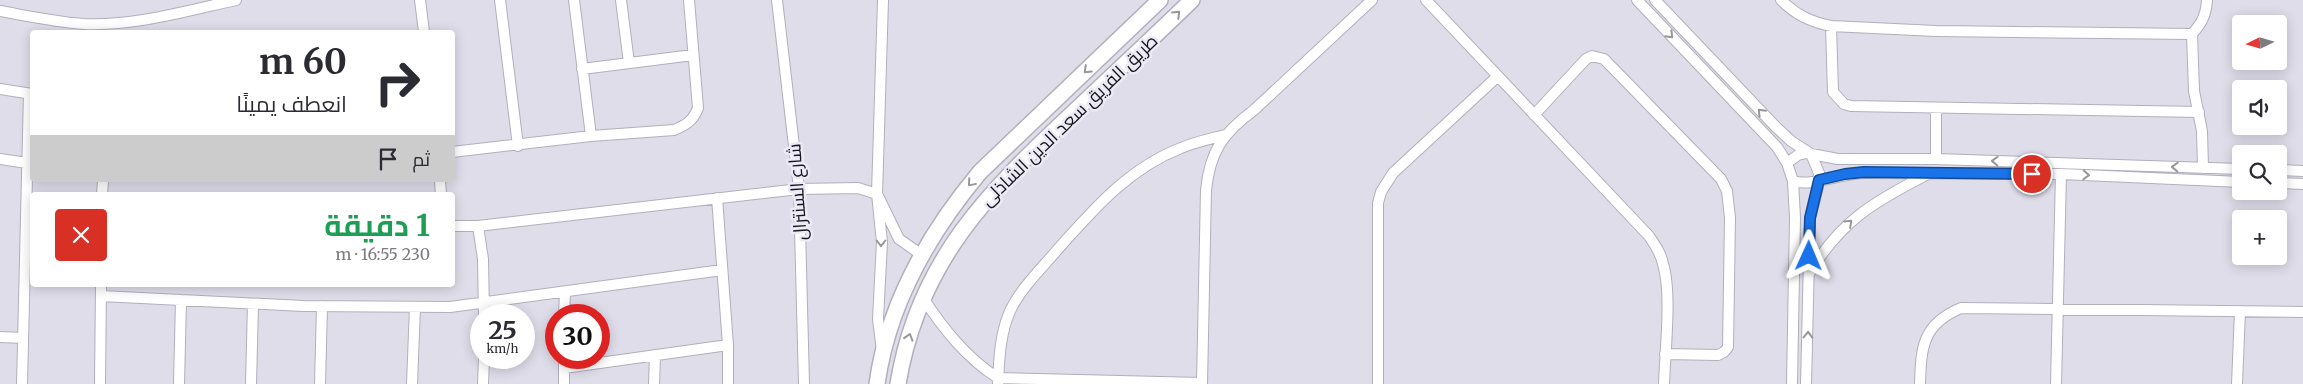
<!DOCTYPE html>
<html lang="ar">
<head>
<meta charset="utf-8">
<style>
	:root { --surface:#fff; --page:#f2f2f3; --text:#2b2b33; --muted:#7c7c81 }
	body { margin:0; font-family:Merriweather,Cairo,serif; background:var(--page); color:var(--text); direction:rtl; height:100vh; display:flex; flex-direction:column; font-size:19px; white-space:nowrap }
	* { box-sizing:border-box; margin:0 }
	p { font-size:16px; color:var(--muted) }
	.icon { flex:none; width:28px; height:28px; fill:none; stroke:currentColor; stroke-width:2; stroke-linecap:round; stroke-linejoin:round }
	.map { position:relative; flex:1; overflow:hidden; direction:ltr }
	.details { position:absolute; left:30px; top:192px; width:425px; height:95px; display:flex; flex-direction:column; background:var(--surface); border-radius:5px; box-shadow:0 2px 12px #0003; direction:rtl }
	.details>* { flex:none }
	.top-card { position:absolute; left:30px; top:30px; width:425px; height:152px; border-radius:5px; box-shadow:0 2px 12px #0003; direction:rtl; background:#fff; color:var(--text); overflow:hidden }
	.needle { width:32px; rotate:265deg }
	.controls { position:absolute; left:2232px; top:15px; display:grid; gap:10px }
	.controls a { display:grid; place-items:center; width:55px; height:55px; border-radius:5px; background:var(--surface); box-shadow:0 2px 12px #0003; font-size:25px }
	.speed { position:absolute; left:470px; top:304px; display:flex; gap:10px; font-size:25px; font-weight:700; text-align:center }
	.speed>* { display:grid; place-content:center; width:65px; height:65px; border-radius:50%; background:var(--surface); box-shadow:0 2px 12px #0003; line-height:1 }
	.speed small { font-size:12px; font-weight:400 }
	.speed .limit { border:8px solid #d22; background:#fff; color:#111 }
	.pin { position:absolute; display:grid; place-items:center; width:42px; height:42px; color:#fff; margin:-21px; border:2px solid #fff; border-radius:50%; box-shadow:0 1px 5px #0007 }
	.me { position:absolute; width:55px; margin:-28px; rotate:1deg; stroke-linejoin:round; filter:drop-shadow(0 0 4px #0008) }
	.turn { display:flex; align-items:center; gap:18px; height:105px; padding:0 25px; font-size:22px }
	.turn .icon { width:65px; height:65px; stroke-width:2.5 }
	.turn b { display:block; font-size:35px; line-height:42px }
	.then { display:flex; align-items:center; height:48px; padding:0 25px; background:#0003; gap:10px; font-size:19px }
	.round { display:grid; place-items:center; flex:none; width:52px; height:52px; border-radius:5px; background:var(--page) }
	.head { display:flex; align-items:center; justify-content:space-between; height:85px; padding:0 25px }
	h1 { font-size:30px; font-weight:700; line-height:38px; color:#1e9e55 }
	.map>svg:first-child { display:block }
	.lines { fill:none; stroke-linecap:round; stroke-linejoin:round }
	.street-casing { stroke:#b2afbc; stroke-width:12 }
	.secondary-casing { stroke:#b2afbc; stroke-width:18 }
	.street { stroke:#fff; stroke-width:10 }
	.secondary { stroke:#fff; stroke-width:15 }
	.oneway { stroke:#979698 }
	.route-casing { stroke:#114b97; stroke-width:12 }
	.route { stroke:#1a73e8; stroke-width:9 }
	.labels { text-anchor:middle; dominant-baseline:central; stroke-width:5; stroke-linejoin:round; paint-order:stroke }
	.street-label { font-size:18px; fill:#17161a; stroke:#edeaf8 }
</style>
</head>
<body>
<div class="map">
<svg width="2303" height="384" viewBox="0 0 2303 384">
	<rect width="100%" height="100%" fill="#e0ddeb"/>
	<g class="lines">
		<g class="street-casing">
			<path id="street" d="M420,0L424,32
				M500,0L518,146
				M574,0L591,136
				M621,0L629,63
				M777,0L799,189L804,384
				M1426,0L1649,236C1655,245 1661,253 1663,264C1672,293 1665,351 1664,384
				M1637,0L1777,147L1787,163L1793,181L1795,218L1792,384
				M1655,0L1776,127L1791,141L1811,154L1819,173L1818,187L1810,218L1806,384
				M1781,0C1796,15 1811,22 1831,26L1936,31L2192,34
				M0,11C28,16 56,22 84,24C135,26 186,11 236,0
				M1831,26L1833,92L1844,104L1851,106L2199,112
				M582,69L693,55
				M0,89L32,94
				M1936,108V159
				M1534,115L1586,59L1592,56L1604,59L1721,179L1727,191L1730,218L1728,347L1724,352L1718,355L1665,354
				M452,152L591,136L674,130C686,125 693,121 698,108L689,0
				M0,159L27,163
				M1787,163L1798,155L1806,153L1838,159H1936L2241,169
				M2203,168L2202,131L2194,91L2192,34C2202,23 2206,15 2207,0
				M2279,170L2303,171
				M440,180L441,195
				M1793,181C1811,187 1843,173 1864,173L2061,174L2241,182
				M2279,183L2303,184
				M102,195L103,180
				M717,198L728,345V384
				M452,226H478L799,189L858,188L877,194L899,239L922,255
				M478,226L483,259L484,315
				M1809,274C1840,221 1875,201 1928,174
				M101,296L303,306L450,307L722,270
				M923,298C943,328 966,358 998,378L1202,383
				M564,315L565,292
				M0,337L23,338
				M882,351L878,319L882,242L877,194L883,0
				M564,368L728,345
				M22,384L29,94
				M100,384L101,285
				M179,384L181,300
				M251,384L253,304
				M320,384L322,306
				M412,384L415,307
				M483,384L484,358
				M564,384V358
				M654,384L655,355
				M998,384C999,359 1000,332 1011,309C1022,287 1042,268 1058,249C1094,209 1129,168 1181,148C1195,142 1210,139 1225,135
				M1202,384L1206,190C1210,151 1223,133 1254,110L1372,0
				M1378,384V203L1381,192L1393,173L1498,76
				M1920,384C1921,346 1923,324 1961,308L2303,312
				M2056,384L2061,174
				M2237,384L2240,311"/>
		</g>
		<g class="secondary-casing">
			<path id="secondary" d="M877,384C888,304 929,233 980,172L1160,0
				M898,384C918,261 989,191 1076,110C1115,73 1154,37 1192,0"/>
		</g>
		<use href="#street" class="street"/>
		<use href="#secondary" class="secondary"/>
	</g>
	<defs><path id="oneway-chevron" d="M-2-3.5L2.5 0L-2 3.5" fill="none" stroke-width="1.6" stroke-linecap="round" stroke-linejoin="round" transform="scale(1.25)"/></defs>
	<g class="oneway">
		<use href="#oneway-chevron" transform="translate(1177 14) rotate(-44)"/>
		<use href="#oneway-chevron" transform="translate(1670 35) rotate(46)"/>
		<use href="#oneway-chevron" transform="translate(1087 70) rotate(136)"/>
		<use href="#oneway-chevron" transform="translate(1761 112) rotate(-134)"/>
		<use href="#oneway-chevron" transform="translate(1995 161) rotate(-178)"/>
		<use href="#oneway-chevron" transform="translate(2175 167) rotate(-178)"/>
		<use href="#oneway-chevron" transform="translate(2086 175) rotate(3)"/>
		<use href="#oneway-chevron" transform="translate(971 183) rotate(130)"/>
		<use href="#oneway-chevron" transform="translate(1849 223) rotate(-43)"/>
		<use href="#oneway-chevron" transform="translate(881 243) rotate(90)"/>
		<use href="#oneway-chevron" transform="translate(1808 335) rotate(-89)"/>
		<use href="#oneway-chevron" transform="translate(909 337) rotate(-73)"/>
	</g>
	<g class="lines">
		<g class="route-casing">
			<path id="route" d="M1809,256L1810,218L1819,180L1845,174L1864,172L2032,174"/>
		</g>
		<use href="#route" class="route"/>
	</g>
	<g class="labels">
		<g class="street-label">
			<text transform="translate(1069 120) rotate(-44)">طريق الفريق سعد الدين الشاذلى</text>
			<text transform="translate(797 192) rotate(-94)">شارع السنترال</text>
		</g>
	</g>
</svg>
<div class="controls">
<a><svg class="needle" viewBox="-14 -14 28 28"><path d="M0-13l5 13h-10z" fill="#e53935"/><path d="M0 13l5-13h-10z" fill="#7c7c81"/></svg></a>
<a><svg class="icon" aria-label="sound" viewBox="0 0 24 24"><path d="M4 9h4l5-4v14l-5-4H4zM17 9q2 3 0 6"/></svg></a>
<a><svg class="icon" aria-label="search" viewBox="0 0 24 24"><circle cx="10" cy="10" r="6"/><path d="M15 15l6 6"/></svg></a>
<a>+</a>
</div>
<div class="speed"><div>25<small>km/h</small></div><div class="limit">30</div></div>
<div class="pin" style="left:2032px;top:174px;background:#d93025"><svg class="icon" aria-label="arrive" viewBox="0 0 24 24"><path d="M6 21V4h12l-3 4 3 4H6"/></svg></div>
<svg class="me" style="left:1809px;top:256px" viewBox="-20 -20 40 40"><path d="M0-17L14 15 0 8-14 15z" fill="#1a73e8" stroke="#fff" stroke-width="4"/></svg>
<div class="top-card">
<div class="turn"><svg class="icon" aria-label="right" viewBox="0 0 24 24"><path d="M7 20v-9h11M14 6l5 5-5 5"/></svg><div><b>60 m</b>انعطف يمينًا</div></div>
<div class="then">ثم<svg class="icon" aria-label="arrive" viewBox="0 0 24 24"><path d="M6 21V4h12l-3 4 3 4H6"/></svg></div>
</div>
<section class="details">
<div class="head"><div><h1>1 دقيقة</h1><p>230 m · 16:55</p></div><a class="round" style="background:#d93025;color:#fff"><svg class="icon" aria-label="close" viewBox="0 0 24 24"><path d="M6 6l12 12M18 6L6 18"/></svg></a></div>
</section>
</div>
</body>
</html>
